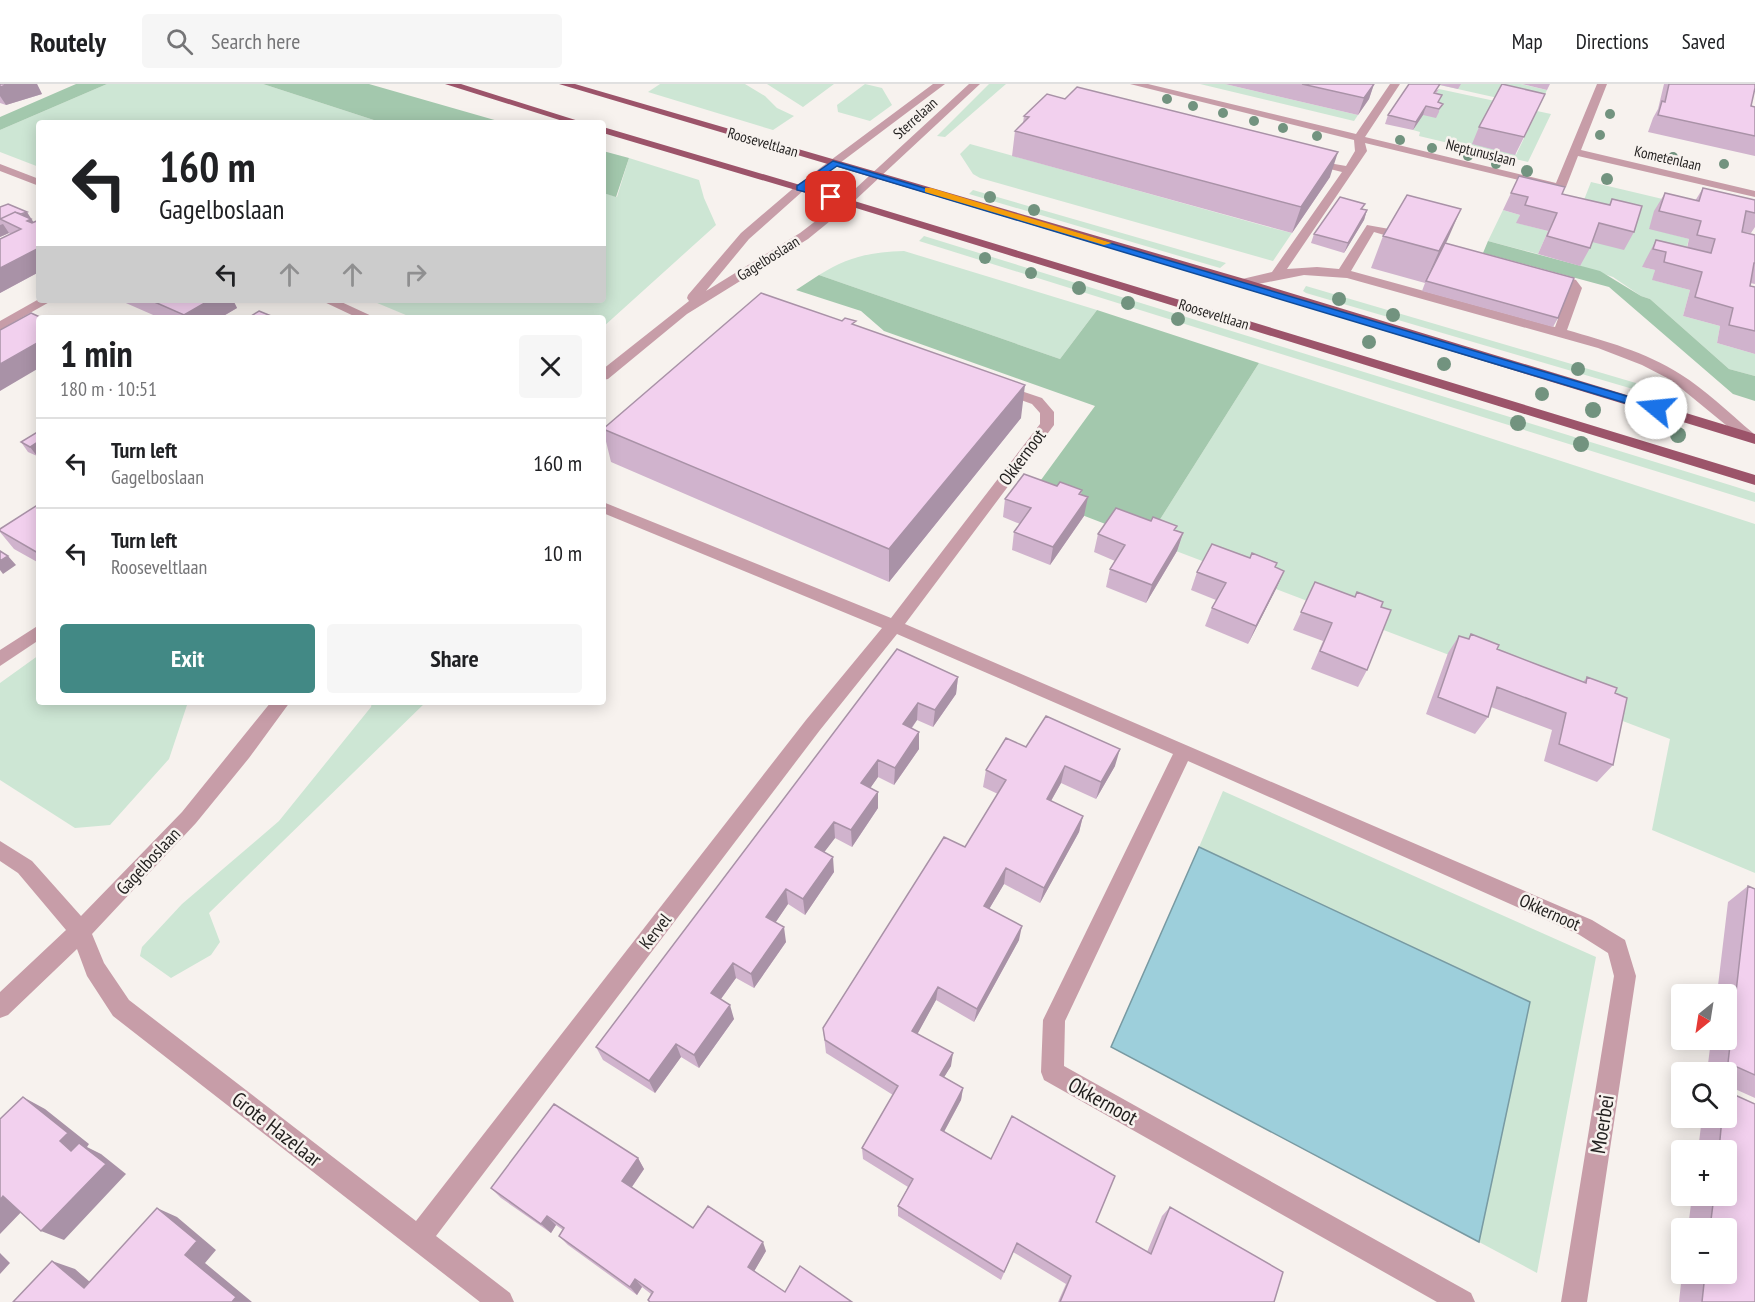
<!DOCTYPE html>
<html lang="en">
<head>
<meta charset="utf-8">
<style>
	:root { --surface:#fff; --page:#f6f6f6; --text:#202124; --muted:#757577; --line:#e0e0e0; --accent:#428985 }
	body { margin:0; font-family:"PT Sans Narrow",sans-serif; background:var(--page); color:var(--text); height:100vh; display:flex; flex-direction:column; font-size:22px; white-space:nowrap }
	* { box-sizing:border-box; margin:0 }
	p { font-size:20px; color:var(--muted) }
	.icon { flex:none; width:33px; height:33px; fill:none; stroke:currentColor; stroke-width:2; stroke-linecap:round; stroke-linejoin:round }
	.map { position:relative; flex:1; overflow:hidden }
	.details { position:absolute; left:36px; top:231px; width:570px; height:390px; display:flex; flex-direction:column; background:var(--surface); border-radius:6px; box-shadow:0 3px 15px #0003 }
	.details>* { flex:none }
	.guide { position:absolute; left:36px; top:36px; width:570px; height:183px; border-radius:6px; box-shadow:0 3px 15px #0003; background:#fff; color:var(--text); overflow:hidden }
	.needle { width:39px; rotate:210deg }
	.fabs { position:absolute; left:1671px; top:900px; display:grid; gap:12px }
	.fabs a { display:grid; place-items:center; width:66px; height:66px; border-radius:6px; background:var(--surface); box-shadow:0 3px 15px #0003; font-size:30px }
	.pin { position:absolute; display:grid; place-items:center; width:51px; height:51px; color:#fff; margin:-26px; border-radius:12px; box-shadow:0 3px 9px #0006 }
	.me { position:absolute; width:66px; margin:-33px; rotate:287deg; stroke-linejoin:round; filter:drop-shadow(0 0 4px #0008) }
	.turn { display:flex; align-items:center; gap:21px; height:126px; padding:0 24px; font-size:27px }
	.turn .icon { width:78px; height:78px; stroke-width:2.5 }
	.turn b { display:block; font-size:42px; line-height:51px }
	.lanes { display:flex; align-items:center; height:57px; padding:0 24px; background:#0003; justify-content:center; gap:30px; direction:ltr }
	.lanes .off { opacity:.35 }
	.round { display:grid; place-items:center; flex:none; width:63px; height:63px; border-radius:6px; background:var(--page) }
	.overview { display:flex; align-items:center; justify-content:space-between; height:102px; padding:0 24px }
	h1 { font-size:36px; font-weight:600; line-height:45px }
	.action { display:flex; gap:12px; margin-top:auto; padding:12px 24px }
	.action a { flex:1; height:69px; border-radius:6px; background:var(--accent); color:#fff; font-size:24px; font-weight:600; line-height:69px; text-align:center }
	.action a+a { background:var(--page); color:var(--text) }
	ul { padding:0; list-style:none }
	li { display:flex; align-items:center; gap:18px; height:90px; padding:0 24px; border-top:2px solid var(--line) }
	li div { flex:1 }
	li b { display:block; font-size:22px }
	li em { font-style:normal }
	header { display:flex; align-items:center; gap:36px; box-sizing:border-box; height:84px; padding:0 30px; background:var(--surface); border-bottom:2px solid var(--line) }
	header strong { font-size:28px }
	nav { display:flex; gap:33px; margin-inline-start:auto; font-size:21px }
	.search { width:420px; height:54px; background:var(--page); display:flex; align-items:center; gap:15px; box-sizing:border-box; padding:0 21px; border-radius:6px; color:var(--muted); font-size:22px }
	.map>svg:first-child { display:block }
	.green { fill:#cde6d4 }
	.forest { fill:#a3c8ad }
	.water { fill:#9dcfdb; stroke:#789aa2; stroke-width:1.5 }
	.lines { fill:none; stroke-linecap:round; stroke-linejoin:round }
	.minor { fill:#c79da8; fill-rule:evenodd }
	.major { fill:#9c546a; fill-rule:evenodd }
	.tree { fill:#72937f }
	.wall { fill:#d0b3cd }
	.shaded-wall { fill:#a992a7 }
	.building { fill:#f2d0ee; stroke:#a992a7; stroke-width:1.5 }
	.route { fill:#1a73e8; stroke:#114b97; stroke-width:1.5 }
	.slow { fill:#f59e0b }
	.labels { text-anchor:middle; dominant-baseline:central; stroke-width:5; stroke-linejoin:round; paint-order:stroke }
	.far-street-label { font-size:15px; fill:#211f1e; stroke:#f7f2ee }
	.street-label { font-size:18px; fill:#211f1e; stroke:#f7f2ee }
	.near-street-label { font-size:21px; fill:#211f1e; stroke:#f7f2ee }
</style>
</head>
<body>
<header>
<strong>Routely</strong>
<div class="search"><svg class="icon" aria-label="search" viewBox="0 0 24 24"><circle cx="10" cy="10" r="6"/><path d="M15 15l6 6"/></svg>Search here</div>
<nav><a>Map</a><a>Directions</a><a>Saved</a></nav>
</header>
<div class="map">
<svg width="1755" height="1218" viewBox="0 0 1755 1218">
	<rect width="100%" height="100%" fill="#f7f2ee"/>
	<path class="green" d="M107,0H263L383,39H39V83L0,68V46Z
		M660,0H745L765,12L777,24L794,32L773,46L648,8Z
		M767,0H834L803,23Z
		M865,0L882,4L892,21L870,37L838,28L837,21Z
		M989,0H1006L945,53L937,52Z
		M1200,0H1225L1358,31L1354,37Z
		M1435,0H1521L1547,6L1539,23Z
		M1439,5L1495,17L1516,71L1537,27L1551,30L1528,78L1419,52L1420,48L1413,46Z
		M970,60L1276,145L1292,149L1273,177L980,94L973,90L960,70Z
		M629,74L699,96L704,114L716,141L603,243V234H413L370,216H603V109L617,113Z
		M1591,98L1692,122L1649,144L1689,155L1685,169L1642,183L1655,186L1653,196L1690,206L1683,232L1720,242L1717,259L1755,270V292L1729,285L1650,215L1641,212L1613,193L1580,182L1582,121Z
		M973,106L1226,179L1220,184L969,110Z
		M1503,126L1520,131L1517,139L1548,147L1538,170L1488,157Z
		M924,152L1733,402L1755,409V418L919,157Z
		M904,167L1097,226L1060,275L819,191C848,173 870,168 904,167Z
		M1306,202L1663,307L1667,315L1306,209L1303,207Z
		M1259,279L1755,440V789L1652,746L1670,655L1147,456Z
		M39,571V618H188L169,675L110,741L75,744L0,696V599Z
		M372,618H426L209,829L220,858L211,871L171,894L140,872L142,863L182,820L279,737L371,623Z
		M1223,707L1596,873L1537,1189L1479,1158L1530,918L1199,763Z"/>
	<path class="forest" d="M76,0H107L0,46V33Z
		M263,0H369L505,39H383Z
		M603,67L629,74L616,113L603,109Z
		M1488,157L1600,187L1641,212L1650,215L1729,285L1755,292V317L1733,310L1609,203L1483,169Z
		M819,191L1060,275L1097,226L1259,279L1147,456L1030,411L1095,322L884,247L861,227L796,206Z"/>
	<path class="water" d="M1199,763L1530,918L1479,1158L1111,963Z"/>
	<g class="lines">
		<path class="minor" d="M933,0H945L804,106L749,155L706,207L800,149L843,116L969,0H980L851,120L808,155L687,230L608,295L603,296V285L689,217L687,214L688,211L741,149L796,102Z
			M1130,0H1148L1356,50L1390,0H1400L1365,53L1556,99L1597,0H1607L1581,66L1755,107V113L1578,72L1566,103L1560,106L1365,59L1367,67L1287,185L1317,183L1339,185L1367,141L1395,146L1397,149L1391,153L1374,148L1351,187L1555,243L1569,205L1545,192L1551,188L1576,196L1582,204L1567,246C1605,257 1646,268 1680,290C1706,306 1729,329 1753,349L1755,353L1748,357L1743,355L1671,296L1642,281L1598,264L1347,194L1304,191L1243,203L1238,202L1237,199L1238,196L1272,188L1342,88L1306,79V75L1346,82L1355,67L1354,56Z
			M0,80L39,95V102L0,87Z
			M39,215L53,216L0,246V237Z
			M320,216H337L376,234H358Z
			M1003,301L1042,314L1054,328V341L905,540L1592,836L1625,856L1636,892L1587,1218H1561L1614,892L1608,869L1578,850L1188,677L1065,937L1064,982L1471,1209L1475,1218H1437L1044,996L1041,988L1043,936L1173,670L897,550L820,646L436,1152L510,1209L514,1218H480L113,932L87,892L77,865L8,931L0,934V908L66,846L18,789L0,777V757L32,777L81,832L182,728L271,618H290L249,674L196,739L92,850L104,879L129,916L416,1137L806,636L882,544L603,429V418L891,534L1040,340V329L1032,320L998,308L996,305Z
			M39,541V556L0,582V566Z"/>
		<path class="major" d="M445,0H461L585,39H569Z
			M559,0H575L1248,196L1755,350V360L1238,202Z
			M603,43L851,116L1755,391V401L843,120L603,49Z"/>
	</g>
	<g class="tree">
		<circle cx="1167" cy="15" r="5"/>
		<circle cx="1193" cy="22" r="5"/>
		<circle cx="1223" cy="29" r="5"/>
		<circle cx="1610" cy="30" r="5"/>
		<circle cx="1254" cy="37" r="5"/>
		<circle cx="1283" cy="44" r="5"/>
		<circle cx="1600" cy="51" r="5"/>
		<circle cx="1317" cy="52" r="5"/>
		<circle cx="1400" cy="56" r="5"/>
		<circle cx="1432" cy="64" r="5"/>
		<circle cx="1468" cy="72" r="5"/>
		<circle cx="1673" cy="73" r="5"/>
		<circle cx="1496" cy="80" r="5"/>
		<circle cx="1724" cy="80" r="5"/>
		<circle cx="1527" cy="87" r="6"/>
		<circle cx="1607" cy="95" r="6"/>
		<circle cx="990" cy="113" r="6"/>
		<circle cx="1034" cy="126" r="6"/>
		<circle cx="985" cy="174" r="6"/>
		<circle cx="1031" cy="189" r="6"/>
		<circle cx="1079" cy="204" r="7"/>
		<circle cx="1339" cy="215" r="7"/>
		<circle cx="1128" cy="219" r="7"/>
		<circle cx="1393" cy="231" r="7"/>
		<circle cx="1178" cy="235" r="7"/>
		<circle cx="1369" cy="258" r="7"/>
		<circle cx="1444" cy="280" r="7"/>
		<circle cx="1578" cy="285" r="7"/>
		<circle cx="1542" cy="310" r="7"/>
		<circle cx="1593" cy="326" r="8"/>
		<circle cx="1518" cy="339" r="8"/>
		<circle cx="1678" cy="351" r="8"/>
		<circle cx="1581" cy="360" r="8"/>
	</g>
	<path class="wall" d="M0,0H37L42,10L6,21L0,19Z
		M1225,0H1374L1369,15L1358,31Z
		M1441,0H1461L1458,5L1440,1Z
		M1522,0H1550L1547,6Z
		M1664,0H1755L1751,22L1755,23V72L1648,48L1653,34L1658,25Z
		M1439,5L1436,10L1440,19L1439,28L1436,34L1423,31L1413,46L1385,40L1388,31Z
		M1537,27L1515,71L1472,60L1479,43Z
		M1024,32L1330,93L1292,149L1012,72L1015,47L1023,39Z
		M1519,92L1562,110L1609,121L1612,115L1634,148L1624,166L1592,158L1590,164L1580,182L1538,170L1548,147L1516,139L1520,131L1503,126Z
		M1703,104L1755,116V143L1751,149L1742,148L1755,151V200L1750,199V202L1755,203V270L1717,259L1720,242L1683,232L1690,206L1652,196L1655,186L1642,183L1646,175L1656,156L1687,164L1689,155L1649,145L1654,127L1665,109L1695,117Z
		M0,123L33,137L39,188L0,209V155L10,150L9,149L0,153Z
		M1363,126H1367L1364,136L1344,169L1311,159L1314,150Z
		M1383,152L1446,159L1558,234L1553,243L1422,207L1425,199L1371,184Z
		M119,216H233L237,224L220,234H160Z
		M842,237L856,242L1021,334L889,498L611,378L603,345Z
		M39,347V371L37,372L28,368L21,358Z
		M1057,402L1082,406L1081,411L1084,432L1050,481L1012,466L1014,448L1020,440L1003,433L1005,415Z
		M39,420V479L14,465L0,448V445Z
		M1175,446L1183,449L1177,467L1146,519L1106,503L1110,485L1115,477L1094,468L1098,450Z
		M1284,487L1276,505L1248,560L1205,542L1212,524L1216,516L1191,506L1197,488Z
		M1315,498L1381,523L1367,586L1358,603L1311,585L1323,557L1293,546Z
		M1471,550L1497,565L1583,598L1587,593L1615,609L1613,681L1597,698L1544,677L1552,646L1491,623L1488,633L1475,650L1426,630L1448,569L1459,552L1468,555Z
		M897,565L958,593L956,610L933,643L917,636L912,644L919,648V665L894,701L878,693L870,704L878,724L852,763L835,754L824,768L834,788L805,831L788,820L775,839L786,858L754,904L736,894L721,915L734,935L699,984L681,973L655,1009L603,976L596,963Z
		M1026,663L1115,682L1096,715L1061,699L1051,717L1083,732L1079,748L1040,819L1004,800L989,825L1019,856L974,938L936,916L917,950L951,982L944,993L963,1004L961,1016L944,1048L1147,1168L1162,1132L1170,1123L1274,1218H1058L1066,1200L1013,1168L1001,1196L898,1132V1122L908,1103L863,1075L862,1064L893,1011L826,969L823,944L965,763L998,710L983,703L986,686Z
		M1748,802L1755,805V1014L1726,1001V988H1707L1711,956H1726V910H1717L1728,818Z
		M1702,1034H1726L1755,1218H1679L1682,1190H1726V1144H1688L1692,1112H1726V1066H1698Z
		M638,1074L644,1085L632,1103L693,1144L766,1167L754,1187L785,1208L852,1218H649L648,1216L651,1210L642,1203L637,1211L568,1161L559,1152L563,1146L556,1141L551,1149L501,1114L491,1104Z"/>
	<path class="shaded-wall" d="M9,0H37L42,10L6,21L0,12V3Z
		M1374,0L1369,15L1358,31L1364,14Z
		M1426,22L1423,31L1413,46L1416,38Z
		M1338,68L1330,93L1292,149L1301,123Z
		M1461,125L1447,157L1425,199L1439,167Z
		M1367,126L1364,136L1344,169L1348,159Z
		M27,128L39,147L29,139L6,138Z
		M3,140L9,149L0,153V141Z
		M39,164V188L0,209V184Z
		M210,216H233L237,224L220,234H186L184,231Z
		M39,258V284L0,307V280Z
		M1025,301L1021,334L889,498V465Z
		M39,357V371L37,372L30,363Z
		M1088,413L1084,432L1050,481L1053,463Z
		M1183,449L1177,467L1146,519L1152,501Z
		M8,472L16,481L3,490L0,486V477Z
		M1284,487L1276,505L1248,560L1256,542Z
		M958,593L956,610L933,643L935,626Z
		M918,619L917,636L902,657L903,640Z
		M919,648V665L894,701L895,684Z
		M1120,665L1115,682L1096,715L1101,698Z
		M878,676V693L862,716L861,699Z
		M1065,682L1061,699L1043,731L1047,715Z
		M878,708V724L852,763L851,746Z
		M1083,732L1079,748L1040,819L1044,804Z
		M834,738L835,754L816,779L815,763Z
		M833,773L834,788L805,831L803,815Z
		M1006,784L1004,800L982,837L984,822Z
		M786,805L788,820L769,848L766,833Z
		M1022,842L1019,856L974,938L977,925Z
		M784,843L786,858L754,904L751,890Z
		M733,879L736,894L715,923L711,909Z
		M938,903L936,916L912,960V947Z
		M730,921L734,935L699,984L694,971Z
		M676,960L681,973L655,1009L649,997Z
		M953,969L951,982L938,1003L940,991Z
		M963,1004L961,1016L939,1057L941,1046Z
		M23,1013L45,1025L89,1060L87,1063L101,1070L126,1090L64,1156L41,1147L71,1067L60,1057Z
		M638,1074L644,1085L629,1107L622,1097Z
		M3,1112L27,1122L0,1150V1116Z
		M157,1124L177,1133L216,1166L205,1179L252,1218H232L185,1171Z
		M547,1132L556,1141L551,1149L541,1140Z
		M763,1158L766,1167L752,1191L748,1183Z
		M0,1169L10,1179L0,1190Z
		M52,1177L75,1185L106,1212L84,1204Z
		M635,1195L642,1203L637,1211L630,1203Z"/>
	<path class="building" d="M0,0H9L0,3Z
		M1302,0H1374L1364,14Z
		M1409,0H1440L1434,9L1442,11L1438,18L1443,20L1439,25L1426,22L1416,38L1388,31Z
		M1502,0L1545,10L1524,53L1479,43Z
		M1669,0H1755V4L1751,22L1755,23V52L1658,31L1662,17L1665,18Z
		M1077,3L1338,68L1301,123L1015,47L1029,33L1024,32L1047,10L1065,15Z
		M1519,92L1565,103L1562,110L1610,121L1612,115L1642,122L1634,148L1599,139L1590,164L1547,152L1557,129L1525,121L1528,113L1511,109Z
		M1703,104L1755,116V129L1746,127L1742,148L1755,151V179H1754L1750,202L1755,203V247L1729,241L1733,224L1695,213L1702,188L1664,178L1666,168L1653,165L1656,156L1711,169L1715,155L1697,151L1701,137L1659,127L1665,109L1699,117Z
		M1407,111L1461,125L1439,167L1383,152Z
		M1340,113L1365,120L1361,125L1367,126L1348,159L1314,150Z
		M8,120L27,128L21,130L15,128L0,135V123Z
		M15,128L31,135L27,137L32,139L39,136V164L0,184V155L21,145L0,135Z
		M1445,159L1574,194L1558,234L1426,197Z
		M761,209L842,237L845,234L856,237L852,240L1025,301L889,465L603,345Z
		M150,216H210L184,231Z
		M259,227L276,234H248Z
		M31,229L42,234H39V258L0,280V246Z
		M39,347V357L30,363L21,358Z
		M1024,390L1057,402L1060,398L1082,406L1079,410L1088,413L1053,463L1014,448L1031,424L1005,415Z
		M39,420V468L38,469L0,447V445Z
		M1116,424L1151,437L1153,433L1177,442L1174,446L1183,449L1152,501L1110,485L1125,461L1098,450Z
		M1212,460L1250,474L1252,469L1277,479L1275,483L1284,487L1256,542L1212,524L1226,499L1197,488Z
		M0,467L8,472L0,477Z
		M1315,498L1355,513L1357,508L1383,518L1381,523L1391,526L1367,586L1320,567L1332,539L1301,528Z
		M1471,550L1499,561L1497,565L1541,582L1586,599L1587,593L1617,604L1615,609L1627,614L1613,681L1559,660L1566,629L1497,603L1488,633L1438,613L1459,552L1469,555Z
		M897,565L958,593L935,626L918,619L903,640L919,648L895,684L878,676L861,699L878,708L851,746L834,738L815,763L833,773L803,815L786,805L766,833L784,843L751,890L733,879L711,909L730,921L694,971L676,960L649,997L596,963Z
		M1046,632L1120,665L1101,698L1065,682L1047,715L1083,732L1044,804L1006,784L984,822L1022,842L977,925L938,903L912,947L953,969L940,991L963,1004L941,1046L991,1075L1012,1032L1115,1092L1096,1138L1151,1170L1170,1123L1283,1188L1274,1218H1060L1071,1192L1017,1159L1004,1188L898,1122L913,1095L862,1064L898,1002L825,956L823,944L944,753L965,763L1006,696L986,686L1006,654L1026,663Z
		M1748,802L1755,805V991L1728,979Z
		M1726,1007L1755,1020V1218H1702L1705,1190H1726V1144H1710L1714,1112H1726V1066H1719L1722,1034H1726Z
		M23,1013L68,1049L60,1057L71,1067L79,1059L106,1080L41,1147L3,1112L0,1116V1035Z
		M554,1020L638,1074L622,1097L693,1144L708,1122L763,1158L748,1183L785,1208L800,1182L852,1218H650L648,1216L653,1208L635,1195L630,1203L559,1152L564,1144L547,1132L541,1140L491,1104Z
		M157,1124L197,1157L185,1171L236,1213L232,1218H13L52,1177L84,1204Z"/>
	<path class="route" d="M833,77L1660,322L1662,324L1660,327H1652L837,82L807,103L835,111V115L797,106V102Z"/>
	<path class="slow" d="M925,104H931L1112,159L1104,161L925,108Z"/>
	<g class="labels">
		<g class="far-street-label">
			<text transform="translate(915 34) rotate(-42)">Sterrelaan</text>
			<text transform="translate(763 58) rotate(16)">Rooseveltlaan</text>
			<text transform="translate(1481 68) rotate(14)">Neptunuslaan</text>
			<text transform="translate(1668 74) rotate(13)">Kometenlaan</text>
			<text transform="translate(768 174) rotate(-32)">Gagelboslaan</text>
			<text transform="translate(1214 230) rotate(17)">Rooseveltlaan</text>
		</g>
		<g class="street-label">
			<text transform="translate(1022 373) rotate(-53)">Okkernoot</text>
			<text transform="translate(148 777) rotate(-47)">Gagelboslaan</text>
			<text transform="translate(1550 828) rotate(24)">Okkernoot</text>
			<text transform="translate(655 847) rotate(-52)">Kervel</text>
		</g>
		<g class="near-street-label">
			<text transform="translate(1103 1017) rotate(29)">Okkernoot</text>
			<text transform="translate(1602 1040) rotate(-81)">Moerbei</text>
			<text transform="translate(277 1045) rotate(38)">Grote Hazelaar</text>
		</g>
	</g>
</svg>
<div class="fabs">
<a><svg class="needle" viewBox="-14 -14 28 28"><path d="M0-13l5 13h-10z" fill="#e53935"/><path d="M0 13l5-13h-10z" fill="#757577"/></svg></a>
<a><svg class="icon" aria-label="search" viewBox="0 0 24 24"><circle cx="10" cy="10" r="6"/><path d="M15 15l6 6"/></svg></a>
<a>+</a>
<a>−</a>
</div>
<div class="pin" style="left:831px;top:113px;background:#d93025"><svg class="icon" aria-label="arrive" viewBox="0 0 24 24"><path d="M6 21V4h12l-3 4 3 4H6"/></svg></div>
<svg class="me" style="left:1656px;top:324px" viewBox="-20 -20 40 40"><circle r="19" fill="#fff"/><path d="M0-13L10 11 0 6-10 11z" fill="#1a73e8"/></svg>
<div class="guide">
<div class="turn"><svg class="icon" aria-label="left" viewBox="0 0 24 24"><path d="M17 20v-9H6M10 6l-5 5 5 5"/></svg><div><b>160 m</b>Gagelboslaan</div></div>
<div class="lanes"><svg class="icon" aria-label="left" viewBox="0 0 24 24"><path d="M17 20v-9H6M10 6l-5 5 5 5"/></svg><svg class="icon off" aria-label="ahead" viewBox="0 0 24 24"><path d="M12 20V5M6 11l6-6 6 6"/></svg><svg class="icon off" aria-label="ahead" viewBox="0 0 24 24"><path d="M12 20V5M6 11l6-6 6 6"/></svg><svg class="icon off" aria-label="right" viewBox="0 0 24 24"><path d="M7 20v-9h11M14 6l5 5-5 5"/></svg></div>
</div>
<section class="details">
<div class="overview"><div><h1>1 min</h1><p>180 m · 10:51</p></div><a class="round"><svg class="icon" aria-label="close" viewBox="0 0 24 24"><path d="M6 6l12 12M18 6L6 18"/></svg></a></div>
<ul>
<li><svg class="icon" aria-label="left" viewBox="0 0 24 24"><path d="M17 20v-9H6M10 6l-5 5 5 5"/></svg><div><b>Turn left</b><p>Gagelboslaan</p></div><em>160 m</em></li>
<li><svg class="icon" aria-label="left" viewBox="0 0 24 24"><path d="M17 20v-9H6M10 6l-5 5 5 5"/></svg><div><b>Turn left</b><p>Rooseveltlaan</p></div><em>10 m</em></li>
</ul>
<div class="action"><a>Exit</a><a>Share</a></div>
</section>
</div>
</body>
</html>
